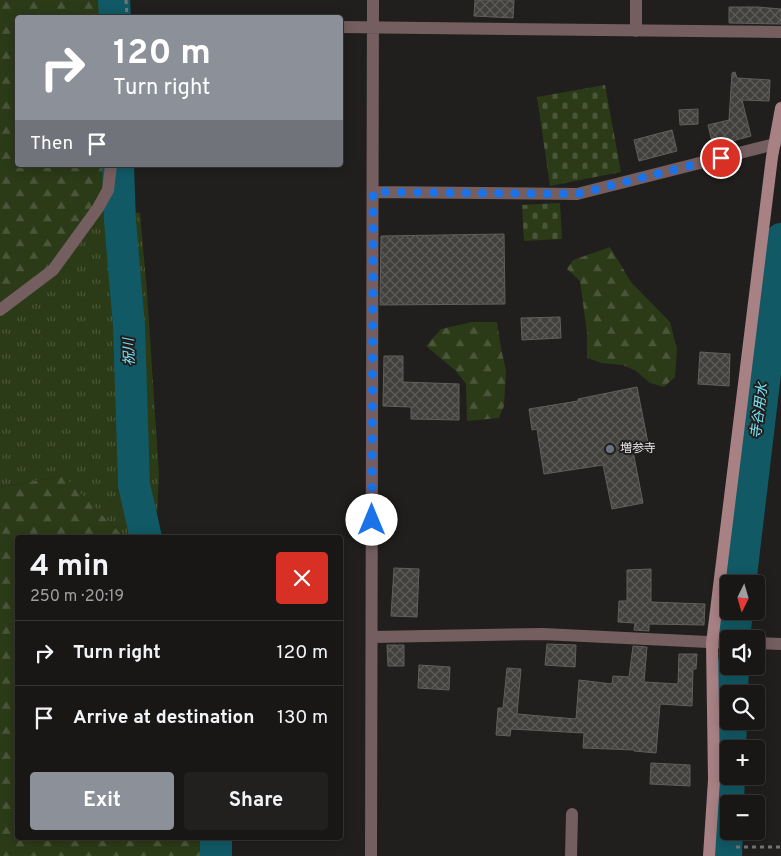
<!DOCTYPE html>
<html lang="en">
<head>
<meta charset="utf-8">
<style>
	:root { --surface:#181716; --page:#21201f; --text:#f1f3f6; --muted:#9f9fa1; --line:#363635; --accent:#8c9099 }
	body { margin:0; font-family:Overpass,"Noto Sans JP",sans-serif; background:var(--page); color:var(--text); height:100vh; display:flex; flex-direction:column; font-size:19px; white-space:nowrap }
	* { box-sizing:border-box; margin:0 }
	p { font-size:16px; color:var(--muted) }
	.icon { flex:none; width:28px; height:28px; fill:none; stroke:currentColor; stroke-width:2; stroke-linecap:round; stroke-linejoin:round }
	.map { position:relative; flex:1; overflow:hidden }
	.panel { position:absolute; left:15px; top:535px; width:328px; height:305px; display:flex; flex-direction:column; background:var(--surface); border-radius:5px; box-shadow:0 2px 12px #0003,0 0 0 1px var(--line) }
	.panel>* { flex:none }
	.hud { position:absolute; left:15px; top:15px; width:328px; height:152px; border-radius:5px; box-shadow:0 2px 12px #0003,0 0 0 1px var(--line); background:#8c9099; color:#fff; overflow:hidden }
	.needle { width:32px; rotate:185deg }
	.fabs { position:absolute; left:720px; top:575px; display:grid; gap:10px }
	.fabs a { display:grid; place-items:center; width:45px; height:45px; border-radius:5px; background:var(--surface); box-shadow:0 2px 12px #0003,0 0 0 1px var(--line); font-size:25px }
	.pin { position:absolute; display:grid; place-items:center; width:42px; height:42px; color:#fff; margin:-21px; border:2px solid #fff; border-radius:50%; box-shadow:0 1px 5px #0007 }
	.me { position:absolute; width:55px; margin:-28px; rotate:0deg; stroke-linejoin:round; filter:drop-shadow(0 0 4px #0008) }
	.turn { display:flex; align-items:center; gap:18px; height:105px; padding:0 15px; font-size:22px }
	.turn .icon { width:65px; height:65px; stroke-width:2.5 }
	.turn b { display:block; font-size:35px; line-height:42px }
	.then { display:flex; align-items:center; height:48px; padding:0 15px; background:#0003; gap:10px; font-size:19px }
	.round { display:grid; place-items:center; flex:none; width:52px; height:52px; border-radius:5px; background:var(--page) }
	.head { display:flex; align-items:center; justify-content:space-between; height:85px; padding:0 15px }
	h1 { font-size:30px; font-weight:700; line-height:38px }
	.action { display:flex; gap:10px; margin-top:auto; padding:10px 15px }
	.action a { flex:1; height:58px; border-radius:5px; background:var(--accent); color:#fff; font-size:20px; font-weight:700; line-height:58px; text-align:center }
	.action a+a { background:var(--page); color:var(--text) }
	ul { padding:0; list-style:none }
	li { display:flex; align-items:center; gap:15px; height:65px; padding:0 15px; border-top:1px solid var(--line) }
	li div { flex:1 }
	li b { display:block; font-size:19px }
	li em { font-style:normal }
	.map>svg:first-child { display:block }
	.grass { fill:url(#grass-tufts) }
	.forest { fill:url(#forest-firs) }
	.cemetery { fill:url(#cemetery-stones) }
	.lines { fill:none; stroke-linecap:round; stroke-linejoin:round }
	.river { stroke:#105965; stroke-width:32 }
	.building { fill:url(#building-cross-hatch); stroke:#615f5c }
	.path { stroke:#757472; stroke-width:3; stroke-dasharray:4 4; stroke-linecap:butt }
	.street { stroke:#755e5f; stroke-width:12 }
	.secondary { stroke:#a78184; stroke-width:12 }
	.route { stroke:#1a73e8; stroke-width:9; stroke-dasharray:0 16.2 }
	.worship-dot { fill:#6b7280; stroke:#201f1d; stroke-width:2 }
	.labels { text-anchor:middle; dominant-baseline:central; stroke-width:4; stroke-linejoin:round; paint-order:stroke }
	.poi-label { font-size:12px; fill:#e8e7e6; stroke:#201f1d; text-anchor:start }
	.water-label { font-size:14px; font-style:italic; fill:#7ae1f5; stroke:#201f1d }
</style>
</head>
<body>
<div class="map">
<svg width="781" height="856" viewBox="0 0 781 856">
	<defs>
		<pattern id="grass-tufts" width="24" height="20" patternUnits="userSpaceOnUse" patternTransform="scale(1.25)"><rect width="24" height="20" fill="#2b3a17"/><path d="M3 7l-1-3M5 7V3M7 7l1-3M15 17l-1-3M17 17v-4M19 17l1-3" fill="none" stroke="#4a5639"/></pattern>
		<pattern id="forest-firs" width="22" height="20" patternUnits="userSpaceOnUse" patternTransform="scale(1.25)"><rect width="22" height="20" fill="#2b3a17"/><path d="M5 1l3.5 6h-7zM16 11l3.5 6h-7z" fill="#4a5639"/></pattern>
		<pattern id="cemetery-stones" width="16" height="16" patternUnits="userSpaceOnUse" patternTransform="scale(1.25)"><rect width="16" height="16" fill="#2b3a17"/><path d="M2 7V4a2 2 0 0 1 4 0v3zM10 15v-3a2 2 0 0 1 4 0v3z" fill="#4a5639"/></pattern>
		<pattern id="building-cross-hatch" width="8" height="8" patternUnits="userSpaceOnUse" patternTransform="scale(1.25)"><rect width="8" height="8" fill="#41403d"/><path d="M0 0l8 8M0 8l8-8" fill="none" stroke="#5c5c59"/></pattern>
	</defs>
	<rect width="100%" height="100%" fill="#201f1d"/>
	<path class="grass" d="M98,208L140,213L147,292L159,475L156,537H124L63,476L0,487V309Z"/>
	<path class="forest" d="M0,0H115V17L18,18V165H110L108,190L36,283L0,311Z
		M610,247L631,282L670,322L677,349L675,377L664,387L650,383L636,371L623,365L602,363L587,358V333L580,281L567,269L573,260Z
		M472,322H497L501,348L506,371L504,406L499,418L467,421L466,384L456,371L426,346L441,329Z
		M63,476L124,537L18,538V838H222L224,856H0V487Z"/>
	<path class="cemetery" d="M605,85L621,172L550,186L537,97Z
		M560,203L562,239L524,241L522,205Z"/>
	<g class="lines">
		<path class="river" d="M114,0L115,18
			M118,165L120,221L129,326L134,485L146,538
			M740,584L781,239
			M734,639L737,611
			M732,694L733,666
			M730,749L731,721
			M216,838V856
			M726,856L729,776"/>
	</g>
	<path class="building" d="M475,0H514L513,18L474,16Z
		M729,7H757L781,9V24L729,23Z
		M735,72L737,78L770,80L769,101L742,100L751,136L713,146L708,125L729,120L732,73Z
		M698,109V124L680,125L679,110Z
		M672,130L677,151L639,161L634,140Z
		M504,234L505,304L380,305L381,236Z
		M560,317L561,338L522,340L521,318Z
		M700,352L730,354L729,386L698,384Z
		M384,356H403V382L459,384V420L411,419V407L383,406Z
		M637,387L648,443L632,446L643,503L612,509L603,465L544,474L537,429L532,430L529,409L578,401V399Z
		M394,568L419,569L417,617L391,616Z
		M651,569V602L705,604L704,625L649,624V631L634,630L635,623L618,622L619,601H627V570Z
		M547,644L576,645L575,667L545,665Z
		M387,645H404V666H388Z
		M633,646L647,647L644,682L678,684L679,654H697L696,669H693L692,706L660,704L656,753L634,751L635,750L583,748L584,733L511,729L510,736L496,735L498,708H503L507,668L521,669L517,714L576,719L579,680L612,684L613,676L629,677Z
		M419,665L450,667L449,690L418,688Z
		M651,763L690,765V786L650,784Z"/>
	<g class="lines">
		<path class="path" d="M126,0L127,18
			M736,847H781"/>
		<path class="street" d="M340,27L781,32
			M636,31V0
			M373,192L577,194L775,144
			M0,310L53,270L98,208L108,190L111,165
			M372,637L543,634L729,643
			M756,643L781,644
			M371,856L373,0
			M571,856L572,814"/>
		<path class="secondary" d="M709,856L714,780L712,643L772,157L781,108"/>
	</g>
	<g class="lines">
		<path class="route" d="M372,520L373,192L577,194L721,158"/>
	</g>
	<circle class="worship-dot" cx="610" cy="449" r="5"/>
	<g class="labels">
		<g class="poi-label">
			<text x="620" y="449">増参寺</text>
		</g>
		<g class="water-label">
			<text transform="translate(130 352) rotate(-92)">祝川</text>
			<text transform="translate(760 411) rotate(-83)">寺谷用水</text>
		</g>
	</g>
</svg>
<div class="fabs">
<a><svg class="needle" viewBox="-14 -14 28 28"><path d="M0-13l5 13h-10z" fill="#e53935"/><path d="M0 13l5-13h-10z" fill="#9f9fa1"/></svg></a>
<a><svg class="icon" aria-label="sound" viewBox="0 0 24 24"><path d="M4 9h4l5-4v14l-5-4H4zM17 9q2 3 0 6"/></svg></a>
<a><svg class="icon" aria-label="search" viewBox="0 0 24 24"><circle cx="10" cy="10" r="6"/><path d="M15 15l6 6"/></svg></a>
<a>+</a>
<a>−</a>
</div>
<div class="pin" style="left:721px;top:158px;background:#d93025"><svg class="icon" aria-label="arrive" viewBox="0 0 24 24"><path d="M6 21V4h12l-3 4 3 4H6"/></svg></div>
<svg class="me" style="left:372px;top:520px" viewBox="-20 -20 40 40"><circle r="19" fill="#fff"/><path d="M0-13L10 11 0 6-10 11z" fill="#1a73e8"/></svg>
<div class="hud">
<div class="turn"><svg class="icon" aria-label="right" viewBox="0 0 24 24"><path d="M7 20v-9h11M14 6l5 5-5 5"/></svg><div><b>120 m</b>Turn right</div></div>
<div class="then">Then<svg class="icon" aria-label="arrive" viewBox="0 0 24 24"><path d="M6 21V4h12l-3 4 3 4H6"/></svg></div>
</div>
<section class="panel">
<div class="head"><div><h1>4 min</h1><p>250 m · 20:19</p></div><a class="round" style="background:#d93025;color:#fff"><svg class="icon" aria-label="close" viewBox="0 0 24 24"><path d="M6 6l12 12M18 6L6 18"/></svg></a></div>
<ul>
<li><svg class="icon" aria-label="right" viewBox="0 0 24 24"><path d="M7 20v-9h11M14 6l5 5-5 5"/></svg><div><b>Turn right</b></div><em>120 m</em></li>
<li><svg class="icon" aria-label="arrive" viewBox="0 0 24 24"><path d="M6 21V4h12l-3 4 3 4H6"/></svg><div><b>Arrive at destination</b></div><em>130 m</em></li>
</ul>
<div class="action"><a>Exit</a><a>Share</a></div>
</section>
</div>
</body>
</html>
